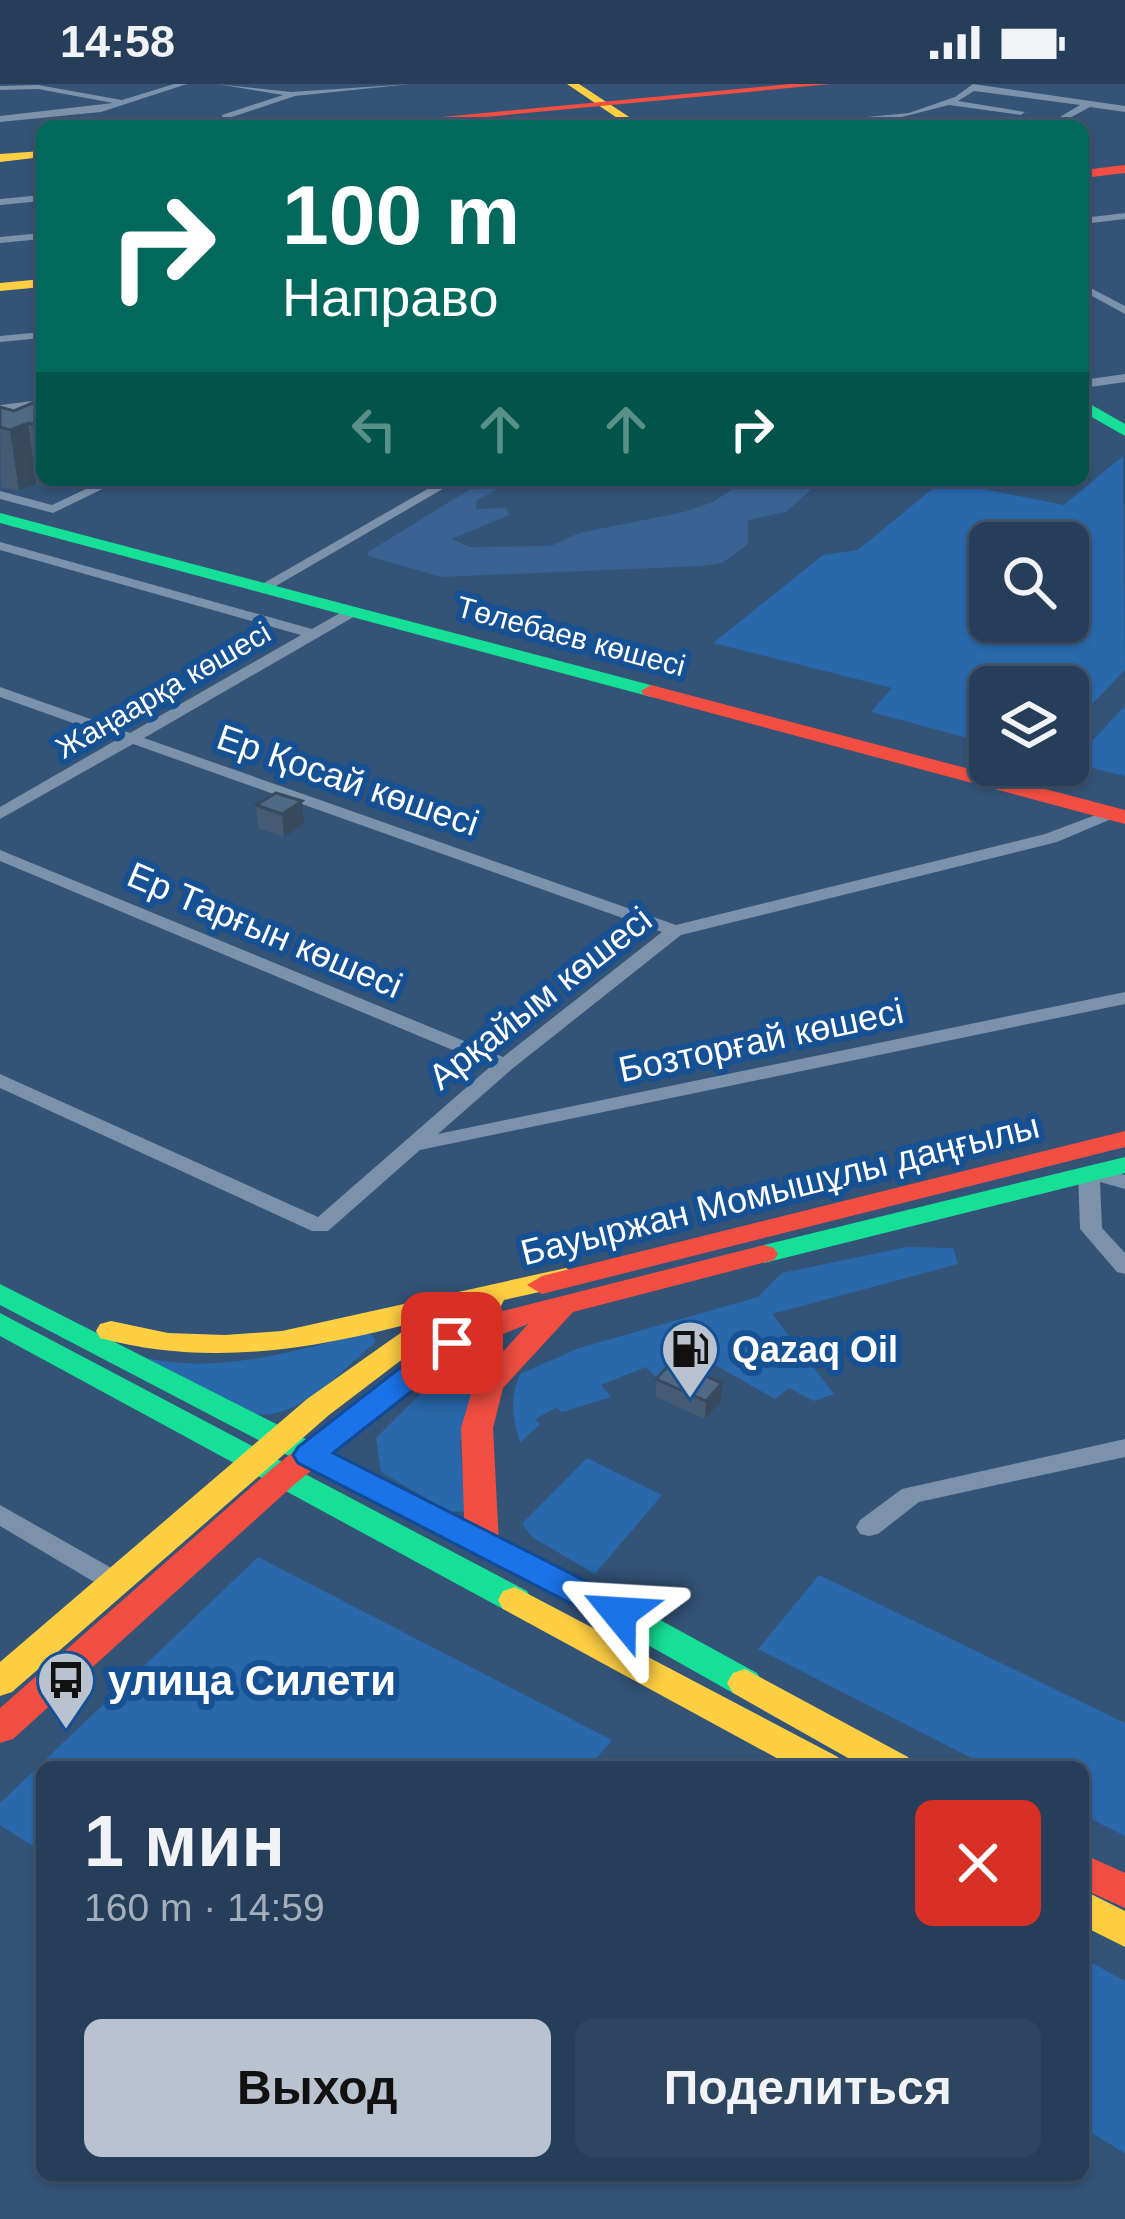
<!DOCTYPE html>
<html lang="ru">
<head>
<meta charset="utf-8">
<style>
	:root { --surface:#263e59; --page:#2e455f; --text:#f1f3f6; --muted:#a4aeba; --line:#42576f; --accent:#b8c3cf }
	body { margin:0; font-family:Helvetica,sans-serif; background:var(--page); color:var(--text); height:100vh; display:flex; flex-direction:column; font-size:45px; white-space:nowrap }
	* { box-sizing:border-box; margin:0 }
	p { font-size:39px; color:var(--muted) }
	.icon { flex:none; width:66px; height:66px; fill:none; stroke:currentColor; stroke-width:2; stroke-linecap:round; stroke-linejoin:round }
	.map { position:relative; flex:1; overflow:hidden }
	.panel { position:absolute; left:36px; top:1677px; width:1053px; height:420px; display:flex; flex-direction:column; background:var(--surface); border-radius:18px; box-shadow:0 3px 9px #0004,0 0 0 3px var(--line) }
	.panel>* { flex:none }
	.top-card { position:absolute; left:36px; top:36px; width:1053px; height:366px; border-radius:18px; box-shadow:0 3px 9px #0004,0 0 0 3px var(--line); background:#00695c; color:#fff; overflow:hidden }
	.fabs { position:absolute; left:969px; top:438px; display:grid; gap:24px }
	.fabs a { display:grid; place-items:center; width:120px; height:120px; border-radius:18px; background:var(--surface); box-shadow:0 3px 9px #0004,0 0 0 3px var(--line); font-size:60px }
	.pin { position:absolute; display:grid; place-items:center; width:102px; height:102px; color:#fff; margin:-51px; border-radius:24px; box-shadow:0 6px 18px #0006 }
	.me { position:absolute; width:132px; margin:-66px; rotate:297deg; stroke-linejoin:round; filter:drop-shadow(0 0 9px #0008) }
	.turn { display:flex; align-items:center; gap:42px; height:252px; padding:0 48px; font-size:54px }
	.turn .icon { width:156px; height:156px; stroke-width:2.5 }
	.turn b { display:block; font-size:84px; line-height:102px }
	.lanes { display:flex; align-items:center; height:114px; padding:0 48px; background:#0003; justify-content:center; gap:60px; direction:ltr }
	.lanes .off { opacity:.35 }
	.round { display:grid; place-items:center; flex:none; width:126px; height:126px; border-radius:18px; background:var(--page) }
	.summary { display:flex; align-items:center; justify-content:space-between; height:204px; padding:0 48px }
	h1 { font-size:72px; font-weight:600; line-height:90px }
	.action { display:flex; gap:24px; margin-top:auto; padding:24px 48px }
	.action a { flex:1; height:138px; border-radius:18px; background:var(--accent); color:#111; font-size:48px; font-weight:600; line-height:138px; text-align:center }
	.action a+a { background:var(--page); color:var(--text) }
	.status { display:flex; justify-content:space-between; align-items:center; height:84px; padding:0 60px; background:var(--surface); direction:ltr }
	.status svg { height:33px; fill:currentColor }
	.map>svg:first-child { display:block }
	.green { fill:#2968ab; fill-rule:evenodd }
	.water { fill:#386291 }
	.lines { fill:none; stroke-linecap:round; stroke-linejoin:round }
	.street { fill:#7b92aa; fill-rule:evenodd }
	.fast { fill:#16e098; fill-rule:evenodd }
	.slow { fill:#ffcf43; fill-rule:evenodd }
	.jam { fill:#f24e42; fill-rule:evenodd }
	.wall { fill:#455b73 }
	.shaded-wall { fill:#384a5e }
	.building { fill:#506a86; stroke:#384a5e; stroke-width:3 }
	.route { fill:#1a73e8; stroke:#114b97; stroke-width:3 }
	.labels { text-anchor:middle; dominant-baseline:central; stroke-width:12; stroke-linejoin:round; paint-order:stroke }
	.far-street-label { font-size:30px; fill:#fff; stroke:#165194 }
	.street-label { font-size:36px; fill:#fff; stroke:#165194 }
	.poi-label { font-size:36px; font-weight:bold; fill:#fff; stroke:#165194; text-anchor:start }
	.near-poi-label { font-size:42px; font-weight:bold; fill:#fff; stroke:#165194; text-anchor:start }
</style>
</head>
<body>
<div class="status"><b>14:58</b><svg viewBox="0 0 49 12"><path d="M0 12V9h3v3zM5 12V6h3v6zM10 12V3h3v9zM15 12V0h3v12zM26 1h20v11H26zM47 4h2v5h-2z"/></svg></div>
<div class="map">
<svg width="1125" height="2135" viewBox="0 0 1125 2135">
	<rect width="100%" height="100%" fill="#335377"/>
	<path class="green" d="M1123,372L1125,586L1068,645V603H990V660L871,628L892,604L713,559L823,471L858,466L942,397L1064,421ZM990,459H1068V537H990Z
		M1125,622V692L1071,679Z
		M907,1163L953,1164L958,1180L772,1230L834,1310L814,1317L789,1304L775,1315L715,1281L659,1296L646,1283L601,1301L611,1313L562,1328L556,1324L535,1335L540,1340L520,1359C513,1334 509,1315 520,1290L579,1264L758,1213L782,1189Z
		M370,1248L376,1258C346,1282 299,1337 256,1330C233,1326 171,1286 146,1274C221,1291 297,1266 370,1248Z
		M486,1263L505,1266L460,1358L466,1428L448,1427L381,1388L376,1354L456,1274Z
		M587,1374L662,1411L595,1490L532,1453L522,1440Z
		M258,1473L612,1656L589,1683H42V1768L0,1741V1719Z
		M819,1491L1125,1639V1752L1083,1731V1683H989L758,1565Z
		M1083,1874L1125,1897V2069L1083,2044Z"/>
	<path class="water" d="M485,396H505L508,400L477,416L476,425L507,424L509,431L452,455L470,463L551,462L579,449L684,428L713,418L746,396H822L786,428L748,436V460L722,479L703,482L441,493L368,472V468Z"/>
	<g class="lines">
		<path class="street" d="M174,0H187L101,28L0,38V32L113,19L38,5L0,6V2L38,1L122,16Z
			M217,0L291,8L411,0L295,12L229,34V42H221L222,31L283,11Z
			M973,0L1125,22V28L1090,23L1055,42H1045L1080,21L974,7L958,17L1025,28L1021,31L949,21L882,38L772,42L909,29L955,13Z
			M42,111V117L0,121V115Z
			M1125,129V135L1083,140V134Z
			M42,149V155L0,159V153Z
			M1083,200L1125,222V230L1083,207Z
			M42,248V254L0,258V252Z
			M1125,290V298L1083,304V296Z
			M42,316V324L0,329V321Z
			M105,396H121L53,429L0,415V407L52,421Z
			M443,396H458L269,506L257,503Z
			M0,458L312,545L347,525H357V531L144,654L676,841L1045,750L1109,726L1115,725L1123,730L1057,758L681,851L512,985L438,1050L1125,908V920L420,1066L328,1147H312L0,1004V990L318,1133L491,982L0,777V766L503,973L662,848L133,660L0,735V723L118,655L0,613V603L130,649L301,551L0,466Z
			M1089,1083L1125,1091V1105L1100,1098L1102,1144L1125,1169V1190L1117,1188L1080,1145L1078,1089Z
			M1125,1355V1373L919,1418L878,1450L869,1452L860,1450L856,1443L860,1436L902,1405Z
			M0,1421L124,1491L128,1498L124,1505L115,1508L106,1505L0,1442Z"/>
		<path class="fast" d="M1083,316L1125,340V352L1083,328Z
			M0,429L658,603L661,607L651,613L644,611L0,439Z
			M1125,1073V1089L764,1179L750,1170L764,1161Z
			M0,1200L631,1520L757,1589L763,1599L757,1609L745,1613L733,1609L607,1538L0,1221Z
			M0,1229L527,1507L532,1516L527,1525L515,1529L503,1525L0,1252Z"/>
		<path class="slow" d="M567,0H579L643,42H629Z
			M42,67V73L0,78V70Z
			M42,195V203L0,207V199Z
			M566,1184L580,1193L576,1200L504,1216L500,1224L425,1258L329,1331L12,1608L0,1612V1578L307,1315L416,1238C311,1266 207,1283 100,1254L96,1247L100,1240L111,1237L168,1249L225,1251L282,1247Z
			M515,1503L838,1673L843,1683H793L503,1525L498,1516L503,1507Z
			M745,1585L908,1673L913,1683H864L733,1609L727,1599L733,1589Z
			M1083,1806L1125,1827V1863L1083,1842Z"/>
		<path class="jam" d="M790,0H831L391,42H347Z
			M1125,81V89L1083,94V86Z
			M651,601L1125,726V740L644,611L641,607Z
			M1125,1047V1063L542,1210L527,1201L542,1192Z
			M764,1161L774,1164L778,1170L774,1176L573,1228L503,1304L493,1344L499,1460L494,1469L482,1472L470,1469L465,1460L461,1344L474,1300L528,1240L463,1266L296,1399L13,1655L0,1659V1624L274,1383L441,1252L487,1231Z
			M1083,1770L1125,1789V1824L1083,1805Z"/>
	</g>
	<path class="wall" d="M42,315V396H86L80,399L49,404L36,400L19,407L1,403L0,323L14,327Z
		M276,709L304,740L284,753L258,744L256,721Z
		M656,1295L721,1317L705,1335L656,1313Z"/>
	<path class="shaded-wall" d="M28,339L36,400L19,407L10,346Z
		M48,396H86L80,399L49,404Z
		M302,717L304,740L284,753L282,730Z
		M722,1299L721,1317L705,1335L706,1317Z"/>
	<path class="building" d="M42,315V342L28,339L10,346L0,343V323L14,327Z
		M276,709L302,717L282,730L256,721Z
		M672,1278L722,1299L706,1317L656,1295Z"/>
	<path class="route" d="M452,1249L467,1259L463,1267L333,1369L631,1520L636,1529L631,1538L619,1542L607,1538L298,1379L293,1371L298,1363L441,1252Z"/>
	<defs>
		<g id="fuel-pin" transform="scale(3)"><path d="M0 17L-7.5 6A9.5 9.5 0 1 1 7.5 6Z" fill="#b8c3cf" stroke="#165194"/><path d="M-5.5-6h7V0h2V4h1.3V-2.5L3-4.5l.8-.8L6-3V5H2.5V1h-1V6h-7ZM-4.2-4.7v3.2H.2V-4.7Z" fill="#111"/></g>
		<g id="bus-pin" transform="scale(3)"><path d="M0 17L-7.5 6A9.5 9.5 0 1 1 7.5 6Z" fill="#b8c3cf" stroke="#165194"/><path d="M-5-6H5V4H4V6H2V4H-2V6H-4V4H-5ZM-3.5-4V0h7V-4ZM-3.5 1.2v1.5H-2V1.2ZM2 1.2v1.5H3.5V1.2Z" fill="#111"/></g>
	</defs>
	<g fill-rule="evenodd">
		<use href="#fuel-pin" x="690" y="1265"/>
		<use href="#bus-pin" x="66" y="1596"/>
	</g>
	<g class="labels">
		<g class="far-street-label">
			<text transform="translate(571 552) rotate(15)">Төлебаев көшесі</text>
			<text transform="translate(163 606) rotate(-30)">Жаңаарқа көшесі</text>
		</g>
		<g class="street-label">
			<text transform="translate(348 696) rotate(19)">Ер Қосай көшесі</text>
			<text transform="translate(265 846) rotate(23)">Ер Тарғын көшесі</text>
			<text transform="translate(540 914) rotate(-38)">Арқайым көшесі</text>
			<text transform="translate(761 956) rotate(-12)">Бозторғай көшесі</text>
			<text transform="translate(780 1105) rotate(-14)">Бауыржан Момышұлы даңғылы</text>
		</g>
		<g class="poi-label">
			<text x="732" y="1265">Qazaq Oil</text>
		</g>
		<g class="near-poi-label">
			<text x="108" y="1596">улица Силети</text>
		</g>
	</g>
</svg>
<div class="fabs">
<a><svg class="icon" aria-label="search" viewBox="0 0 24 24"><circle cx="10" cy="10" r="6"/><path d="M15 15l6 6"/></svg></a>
<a><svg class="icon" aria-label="layers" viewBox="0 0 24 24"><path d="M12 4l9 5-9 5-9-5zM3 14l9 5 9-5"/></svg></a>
</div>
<div class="pin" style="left:452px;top:1259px;background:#d93025"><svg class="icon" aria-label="arrive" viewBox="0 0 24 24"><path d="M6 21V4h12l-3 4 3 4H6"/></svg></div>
<svg class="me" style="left:619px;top:1529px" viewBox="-20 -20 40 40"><path d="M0-17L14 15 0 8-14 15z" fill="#1a73e8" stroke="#fff" stroke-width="4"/></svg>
<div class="top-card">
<div class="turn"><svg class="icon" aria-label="right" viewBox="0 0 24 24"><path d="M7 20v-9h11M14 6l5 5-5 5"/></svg><div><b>100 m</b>Направо</div></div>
<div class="lanes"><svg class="icon off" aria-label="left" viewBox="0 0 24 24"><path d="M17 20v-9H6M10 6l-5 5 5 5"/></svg><svg class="icon off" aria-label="ahead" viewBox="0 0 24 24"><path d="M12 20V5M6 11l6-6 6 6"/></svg><svg class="icon off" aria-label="ahead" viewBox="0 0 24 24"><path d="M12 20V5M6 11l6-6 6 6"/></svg><svg class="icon" aria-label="right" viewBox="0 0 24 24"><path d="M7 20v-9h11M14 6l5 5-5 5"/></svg></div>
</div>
<section class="panel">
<div class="summary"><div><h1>1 мин</h1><p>160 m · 14:59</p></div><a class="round" style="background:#d93025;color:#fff"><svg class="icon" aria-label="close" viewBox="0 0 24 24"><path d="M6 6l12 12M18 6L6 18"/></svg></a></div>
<div class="action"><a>Выход</a><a>Поделиться</a></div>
</section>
</div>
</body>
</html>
